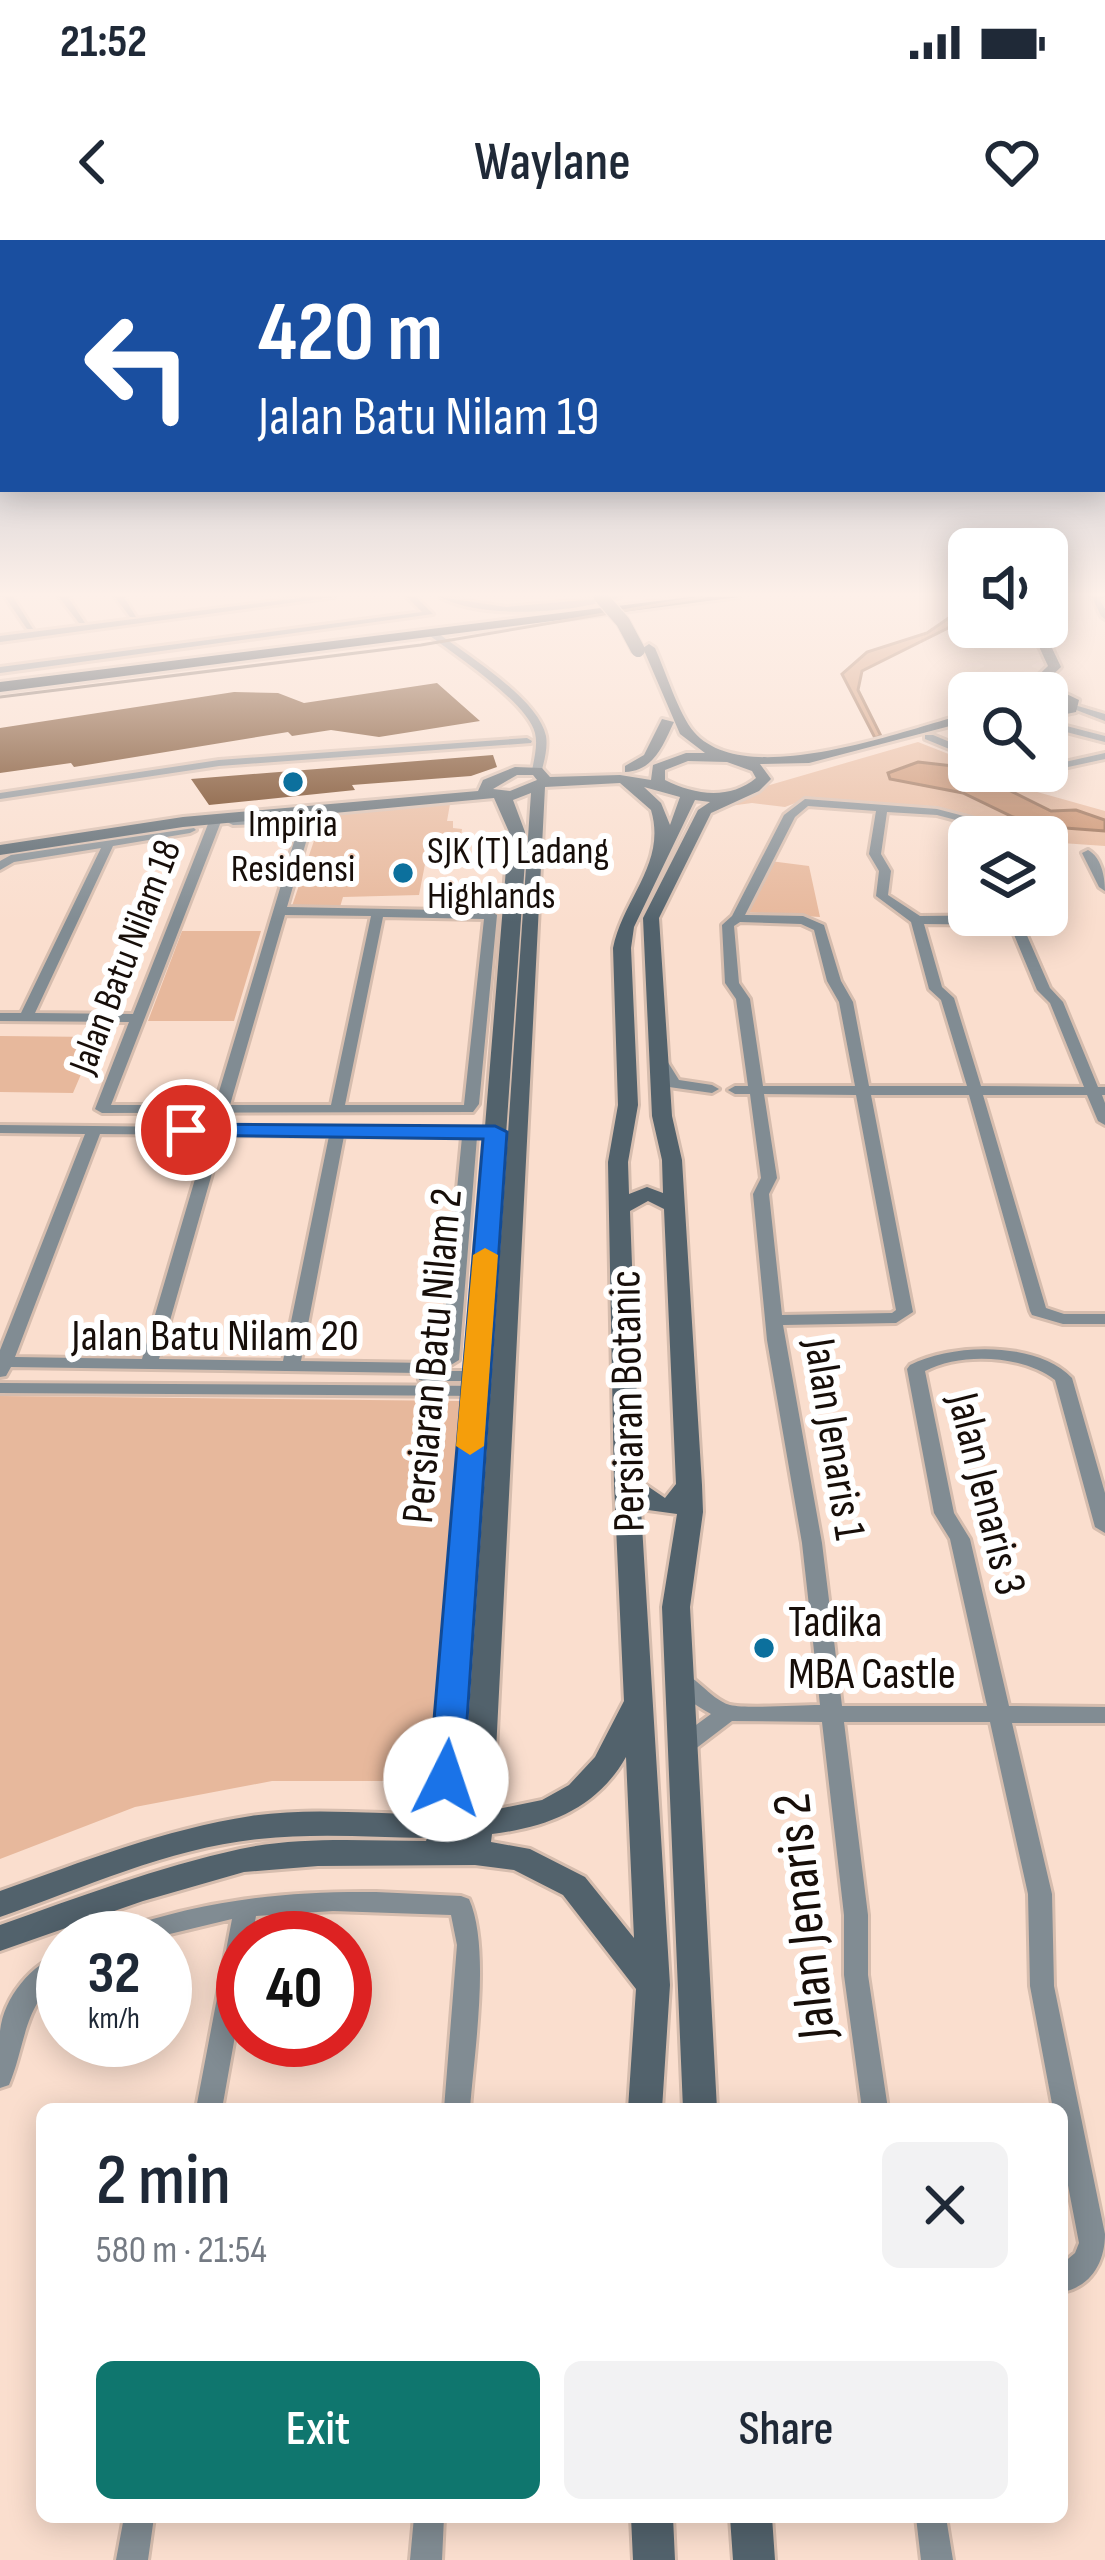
<!DOCTYPE html>
<html lang="en">
<head>
<meta charset="utf-8">
<style>
	:root { --surface:#fff; --page:#f2f2f3; --text:#1f2937; --muted:#747a83; --accent:#0f766e }
	body { margin:0; font-family:"Sofia Sans Condensed",sans-serif; background:var(--page); color:var(--text); height:100vh; display:flex; flex-direction:column; font-size:45px; white-space:nowrap }
	* { box-sizing:border-box; margin:0 }
	p { font-size:39px; color:var(--muted) }
	.icon { flex:none; width:66px; height:66px; fill:none; stroke:currentColor; stroke-width:2; stroke-linecap:round; stroke-linejoin:round }
	.map { position:relative; flex:1; overflow:hidden }
	.details { position:absolute; left:36px; top:1863px; width:1032px; height:420px; display:flex; flex-direction:column; background:var(--surface); border-radius:18px; box-shadow:0 6px 30px #0003 }
	.details>* { flex:none }
	.top-card { position:absolute; left:0px; top:0px; width:1107px; height:252px; box-shadow:0 6px 30px #0003; background:#1a4fa0; color:#fff; overflow:hidden }
	.tools { position:absolute; left:948px; top:288px; display:grid; gap:24px }
	.tools a { display:grid; place-items:center; width:120px; height:120px; border-radius:18px; background:var(--surface); box-shadow:0 6px 30px #0003; font-size:60px }
	.speed { position:absolute; left:36px; top:1671px; display:flex; gap:24px; font-size:60px; font-weight:700; text-align:center }
	.speed>* { display:grid; place-content:center; width:156px; height:156px; border-radius:50%; background:var(--surface); box-shadow:0 6px 30px #0003; line-height:1 }
	.speed small { font-size:30px; font-weight:400 }
	.speed .limit { border:18px solid #d22; background:#fff; color:#111 }
	.pin { position:absolute; display:grid; place-items:center; width:102px; height:102px; color:#fff; margin:-51px; border:6px solid #fff; border-radius:50%; box-shadow:0 3px 12px #0007 }
	.me { position:absolute; width:132px; margin:-66px; rotate:4deg; stroke-linejoin:round; filter:drop-shadow(0 0 9px #0008) }
	.turn { display:flex; align-items:center; gap:42px; height:252px; padding:0 60px; font-size:54px }
	.turn .icon { width:156px; height:156px; stroke-width:2.5 }
	.turn b { display:block; font-size:84px; line-height:102px }
	.round { display:grid; place-items:center; flex:none; width:126px; height:126px; border-radius:18px; background:var(--page) }
	.overview { display:flex; align-items:center; justify-content:space-between; height:204px; padding:0 60px }
	h1 { font-size:72px; font-weight:600; line-height:90px }
	.cta { display:flex; gap:24px; margin-top:auto; padding:24px 60px }
	.cta a { flex:1; height:138px; border-radius:18px; background:var(--accent); color:#fff; font-size:48px; font-weight:600; line-height:138px; text-align:center }
	.cta a+a { background:var(--page); color:var(--text) }
	.status { display:flex; justify-content:space-between; align-items:center; height:84px; padding:0 60px; background:var(--surface); direction:ltr }
	.status svg { height:33px; fill:currentColor }
	header { display:flex; justify-content:space-between; align-items:center; height:156px; padding:0 60px; background:var(--surface); font-size:54px; font-weight:600 }
	.map>svg:first-child { display:block }
	.green { fill:#e7b89c }
	.water { fill:#c98e6a; stroke:#94684d; stroke-width:3 }
	.building { fill:#5f2d06 }
	.lines { fill:none; stroke-linecap:round; stroke-linejoin:round }
	.street-casing { stroke:#d6bdae; stroke-width:6 }
	.secondary-casing { stroke:#d6bdae; stroke-width:6 }
	.highway-casing { stroke:#d6bdae; stroke-width:6 }
	.street { fill:#818c93; fill-rule:evenodd }
	.secondary { fill:#52626c; fill-rule:evenodd }
	.highway { fill:#162c3a; fill-rule:evenodd }
	.tram { stroke:#736359; stroke-width:3 }
	.secondary-bridge-casing { stroke:#d6bdae; stroke-width:16; stroke-linecap:butt }
	.secondary-bridge { stroke:#52626c; stroke-width:14 }
	.route { fill:#1a73e8; stroke:#114b97; stroke-width:3 }
	.slow { fill:#f59e0b }
	.poi-dot { fill:#0c709d; stroke:#fff; stroke-width:4.5 }
	.labels { text-anchor:middle; dominant-baseline:central; stroke-width:12; stroke-linejoin:round; paint-order:stroke }
	.far-poi-label { font-size:39px; fill:#170e09; stroke:#fff }
	.far-street-label { font-size:39px; fill:#170e09; stroke:#fff }
	.street-label { font-size:45px; fill:#170e09; stroke:#fff }
	.poi-label { font-size:45px; fill:#170e09; stroke:#fff; text-anchor:start }
	.near-street-label { font-size:54px; fill:#170e09; stroke:#fff }
</style>
</head>
<body>
<div class="status"><b>21:52</b><svg viewBox="0 0 49 12"><path d="M0 12V9h3v3zM5 12V6h3v6zM10 12V3h3v9zM15 12V0h3v12zM26 1h20v11H26zM47 4h2v5h-2z"/></svg></div>
<header><svg class="icon" aria-label="back" viewBox="0 0 24 24"><path d="M15 5l-7 7 7 7"/></svg>Waylane<svg class="icon" aria-label="heart" viewBox="0 0 24 24"><path d="M12 20l-8-8c-3-5 5-10 8-4 3-6 11-1 8 4z"/></svg></header>
<div class="map">
<svg width="1105" height="2320" viewBox="0 0 1105 2320">
	<rect width="100%" height="100%" fill="#fadece"/>
	<path class="green" d="M918,502L969,522V531H990L1023,548L1105,571V606L1047,602V597H993L973,577L896,565L811,557L785,567L752,563L714,568L735,555Z
		M450,564L447,581H453V588L462,589L458,619H426L419,655L343,657L340,667L292,666L323,574Z
		M770,621L809,626L820,677L743,672Z
		M182,691H261L234,781H148Z
		M0,796L97,797L73,853L0,852Z
		M0,1156L460,1161L430,1541H272L135,1567L0,1619Z"/>
	<path class="water" d="M960,357H969V371L948,388L862,431L858,450L881,496L875,498L842,434L867,412L927,393L966,366Z
		M918,522L962,527L1051,571L1076,570L1105,580V591L1052,587L1013,577L963,553L890,539L888,533Z"/>
	<path class="building" d="M437,443L480,481L379,497L331,490L292,496L288,492L74,527L71,523L0,533V488L234,452L278,453L304,463Z
		M493,515L497,527L471,536L352,545L355,550L209,565L191,539Z"/>
	<g class="lines">
		<g class="street-casing">
			<path id="street" d="M5,357H13L33,389H27Z
				M59,357H68L85,383H79Z
				M115,357H124L136,377H130Z
				M307,357H334L0,402V396Z
				M407,357H416L433,374L0,433V427L422,372Z
				M440,357L506,367L620,357C574,373 484,380 440,357Z
				M1092,357H1104L1100,360L1105,369V379L1101,376Z
				M429,391H435C465,414 538,458 546,496C548,508 544,522 541,533L532,531C534,519 538,505 535,493C527,462 455,415 429,395Z
				M1071,464L1105,474V481L1071,468Z
				M1047,481L1105,496V502L1047,487Z
				M925,495H933L969,510V517L925,499Z
				M527,498L532,501L531,503L219,526L0,559V553L219,520Z
				M1105,513V519L1045,532L1020,540L1002,531L1021,533L1047,531V526Z
				M805,559L937,569L979,580L991,597H979L971,584L937,575L887,572L881,614L891,631L888,655L920,676L1018,675L1050,748L1063,762L1098,847H1105V855H1102L1105,863V885L1098,881L1087,855H983L1046,1068L1064,1074H1105V1084H1063L1032,1075L1030,1071L969,855H871L913,1072L896,1083L783,1085L822,1303L842,1466H987L950,1299L934,1273L907,1129L910,1125C952,1103 1037,1101 1072,1138L1105,1253V1293L1095,1287L1055,1140C1023,1115 961,1112 925,1131L954,1273L970,1299L1009,1466L1105,1467V1483H1012L1052,1654L1054,1746L1105,1994C1105,2022 1091,2047 1062,2052V2024L1075,2013L1079,2003L1062,1914V1869H1053L1030,1746L1028,1654L990,1482H844L868,1675V1735L888,1869H862L844,1735V1675L822,1482L732,1481L690,1513L682,1515L674,1513L671,1507L674,1501L711,1474C693,1464 680,1455 668,1437L671,1432C693,1428 707,1458 730,1465C747,1469 800,1465 820,1465L802,1303L767,1100L753,954L761,938L750,854H735L728,850L735,846H748L736,759L725,743L722,685L732,676L784,575ZM808,566L876,571L869,614L879,631L876,656L911,682L929,749L941,760L967,846H869L853,762L841,741L824,685L803,676L745,675L795,577ZM740,682L801,684L814,690L827,741L839,762L855,846H763L750,759L739,743L734,686ZM924,684L1010,685L1037,750L1050,763L1084,847L981,846L954,758L942,747ZM764,854L856,855L896,1070L892,1073L782,1075L769,954L777,938Z
				M216,576L222,579L111,865H215L299,585L298,583L233,585L227,582L233,579L302,576L306,577L311,585L287,667L491,671L497,675L479,864L473,872L102,873L95,869L129,782L0,781V773H21L101,608L14,622L0,630V621L11,615L194,588L196,590L190,593L113,606L35,773L133,774L210,579ZM285,675L371,676L331,865H230ZM383,677L484,679L464,865H345Z
				M1088,610C1101,617 1105,636 1105,651L1099,647L1082,613Z
				M659,815L664,816L679,840L712,845L719,849L712,853L669,847L652,819Z
				M0,885L486,890V896L477,897L459,1120L441,1131H487L496,1136L487,1141H425L419,1140L418,1133L11,1127L6,1136L0,1137V1110L85,894L0,893ZM100,894L208,895L142,1119L15,1117ZM223,895L329,896L283,1121L159,1119ZM344,896L462,897L441,1117L429,1123L301,1121Z
				M0,1143L487,1146L496,1151L487,1156L0,1153Z
				M376,1652L461,1656L469,1659C491,1708 474,1813 470,1869H444L457,1705L451,1675L333,1671L256,1676L252,1698H243V1751L222,1869H196L232,1679L153,1698H112L115,1691C204,1660 283,1651 376,1652Z
				M63,1713V1736C23,1763 26,1805 9,1845L0,1848C0,1830 0,1810 0,1791C4,1757 31,1724 63,1713Z
				M124,2277H154L148,2320H116Z
				M414,2277H444L442,2320H410Z
				M916,2277H946L953,2320H921Z"/>
		</g>
		<g class="secondary-casing">
			<path id="secondary" d="M1030,387H1042L1061,427L1039,448L1056,449L1079,460L1076,472L1047,478V470L1067,465L1047,453H1007L1024,449L1048,426Z
				M649,404L655,408C665,430 679,475 694,492C745,551 904,490 969,473V481L809,523L760,524L771,539L759,551L711,573L659,678L672,876L682,920L702,1245L703,1272L690,1367L717,1869H683L662,1367L677,1274L641,1269L670,1745L662,1869H628L636,1749L563,1655L514,1630L475,1625L318,1626L244,1632L143,1661L0,1711V1685C79,1657 158,1627 240,1609C300,1596 366,1601 426,1601L427,1598C371,1597 314,1593 259,1599C169,1608 84,1648 0,1677V1651C82,1622 165,1589 251,1576C309,1567 370,1574 429,1574L509,592L494,558L183,587L0,615V605L183,577L478,551L483,540L515,527L542,528L550,537L620,535L651,540L653,525L686,513H705L680,494L643,408ZM688,521L727,522L752,531L756,538C730,560 694,555 665,540V530ZM517,535H533L537,540L510,551L493,549ZM620,543L651,570C667,623 623,658 613,708L618,865L608,922L614,1243L624,1461L595,1517L569,1545L542,1560L493,1570L545,547ZM644,547L680,557L670,585L661,563ZM531,553L462,1573H459L525,621V592L513,560ZM695,560L710,562L698,570L643,678L652,876L662,920L663,953L647,947L629,954L628,922L638,865L631,708L634,687ZM648,961L664,969L676,1244L665,1258L640,1241L630,971ZM626,1517L634,1698L585,1637L530,1609L491,1602L492,1594C549,1587 597,1568 626,1517Z
				M662,479L674,482C663,505 654,531 625,532V526L644,515Z
				M631,2277H673L675,2320H633Z
				M730,2277H772L775,2320H733Z"/>
		</g>
		<g class="highway-casing">
			<path id="highway" d="M690,357H739L0,452V442Z"/>
		</g>
		<use href="#street" class="street"/>
		<use href="#secondary" class="secondary"/>
		<use href="#highway" class="highway"/>
		<path class="tram" d="M0,457L421,405L704,357"/>
		<g class="secondary-bridge-casing">
			<path id="secondary-bridge" d="M601,357L623,382L638,410"/>
		</g>
		<use href="#secondary-bridge" class="secondary-bridge"/>
	</g>
	<linearGradient id="sky" x2="0" y2="1"><stop stop-color="#9ba5b6"/><stop offset="0.52" stop-color="#fdf0e9"/><stop offset="1" stop-color="#fdf0e9" stop-opacity="0"/></linearGradient>
	<rect width="1105" height="682" fill="url(#sky)"/>
	<path class="route" d="M186,884L495,886L507,892L463,1539L458,1549L446,1552L434,1549L429,1539L483,899L178,895V886Z"/>
	<path class="slow" d="M485,1008L498,1015L484,1206L470,1215L456,1206L473,1015Z"/>
	<g class="poi-dot">
		<circle cx="293" cy="542" r="12"/>
		<circle cx="403" cy="633" r="12"/>
		<circle cx="764" cy="1408" r="12"/>
	</g>
	<g class="labels">
		<g class="far-poi-label">
			<text x="293" y="584">Impiria<tspan x="293" dy="45">Residensi</tspan></text>
			<text x="427" y="611" text-anchor="start">SJK (T) Ladang<tspan x="427" dy="45">Highlands</tspan></text>
		</g>
		<g class="far-street-label">
			<text transform="translate(126 717) rotate(-69)">Jalan Batu Nilam 18</text>
		</g>
		<g class="street-label">
			<text x="215" y="1096">Jalan Batu Nilam 20</text>
			<text transform="translate(433 1116) rotate(-85)">Persiaran Batu Nilam 2</text>
			<text transform="translate(628 1161) rotate(-91)">Persiaran Botanic</text>
			<text transform="translate(834 1199) rotate(81)">Jalan Jenaris 1</text>
			<text transform="translate(986 1254) rotate(76)">Jalan Jenaris 3</text>
		</g>
		<g class="poi-label">
			<text x="788" y="1382">Tadika<tspan x="788" dy="52">MBA Castle</tspan></text>
		</g>
		<g class="near-street-label">
			<text transform="translate(805 1676) rotate(-96)">Jalan Jenaris 2</text>
		</g>
	</g>
</svg>
<div class="tools">
<a><svg class="icon" aria-label="sound" viewBox="0 0 24 24"><path d="M4 9h4l5-4v14l-5-4H4zM17 9q2 3 0 6"/></svg></a>
<a><svg class="icon" aria-label="search" viewBox="0 0 24 24"><circle cx="10" cy="10" r="6"/><path d="M15 15l6 6"/></svg></a>
<a><svg class="icon" aria-label="layers" viewBox="0 0 24 24"><path d="M12 4l9 5-9 5-9-5zM3 14l9 5 9-5"/></svg></a>
</div>
<div class="speed"><div>32<small>km/h</small></div><div class="limit">40</div></div>
<div class="pin" style="left:186px;top:890px;background:#d93025"><svg class="icon" aria-label="arrive" viewBox="0 0 24 24"><path d="M6 21V4h12l-3 4 3 4H6"/></svg></div>
<svg class="me" style="left:446px;top:1539px" viewBox="-20 -20 40 40"><circle r="19" fill="#fff"/><path d="M0-13L10 11 0 6-10 11z" fill="#1a73e8"/></svg>
<div class="top-card">
<div class="turn"><svg class="icon" aria-label="left" viewBox="0 0 24 24"><path d="M17 20v-9H6M10 6l-5 5 5 5"/></svg><div><b>420 m</b>Jalan Batu Nilam 19</div></div>
</div>
<section class="details">
<div class="overview"><div><h1>2 min</h1><p>580 m · 21:54</p></div><a class="round"><svg class="icon" aria-label="close" viewBox="0 0 24 24"><path d="M6 6l12 12M18 6L6 18"/></svg></a></div>
<div class="cta"><a>Exit</a><a>Share</a></div>
</section>
</div>
</body>
</html>
